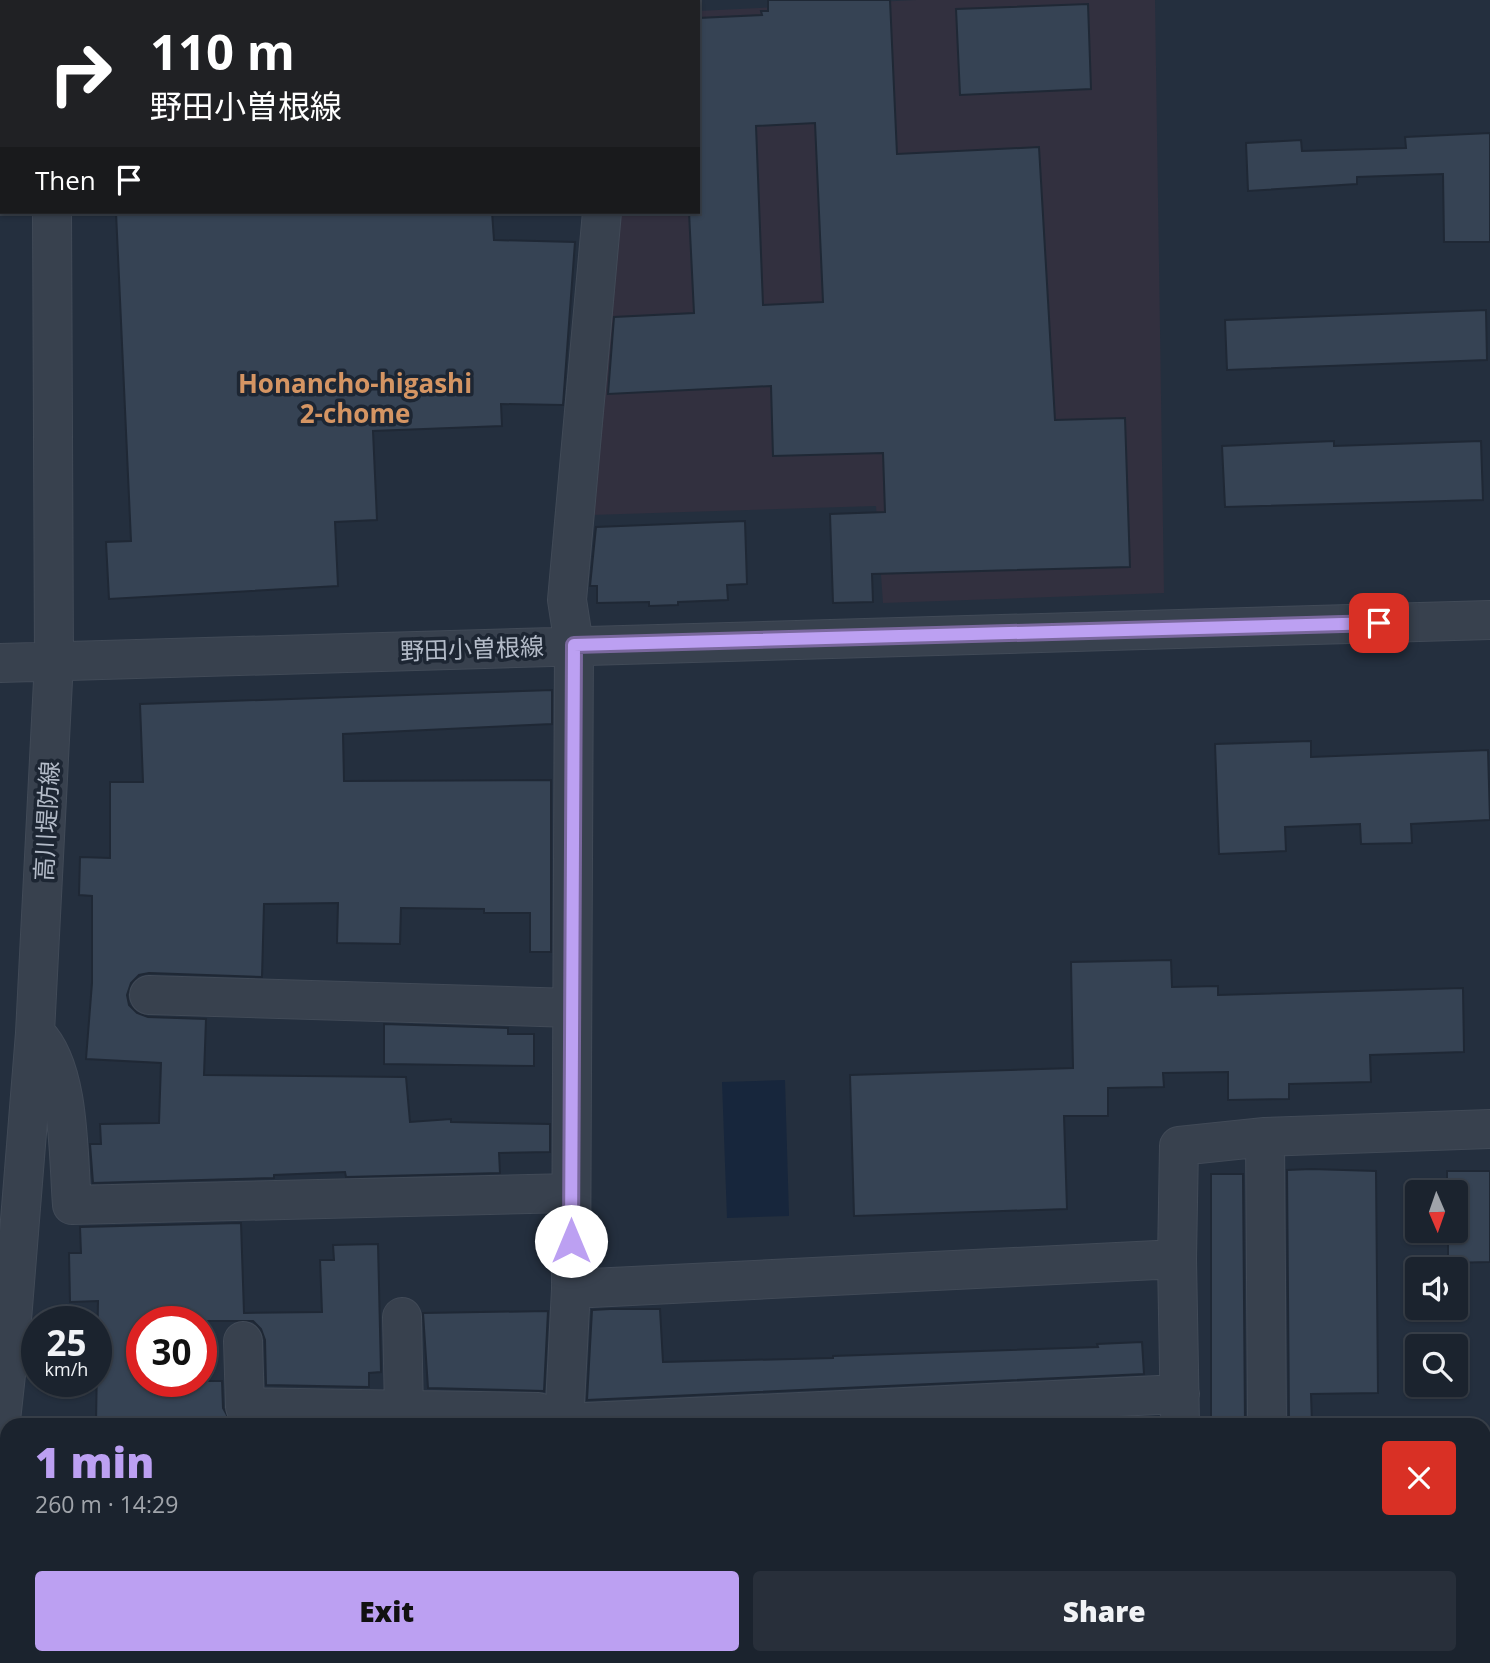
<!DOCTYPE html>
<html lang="en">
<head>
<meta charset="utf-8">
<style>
	:root { --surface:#1b232e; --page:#282f3a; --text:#f1f3f6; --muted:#a0a4aa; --line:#39404a; --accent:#bca0f2 }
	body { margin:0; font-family:"Open Sans","Noto Sans JP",sans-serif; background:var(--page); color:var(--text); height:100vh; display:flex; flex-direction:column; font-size:26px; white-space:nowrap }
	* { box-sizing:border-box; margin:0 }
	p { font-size:23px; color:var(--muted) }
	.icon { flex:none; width:38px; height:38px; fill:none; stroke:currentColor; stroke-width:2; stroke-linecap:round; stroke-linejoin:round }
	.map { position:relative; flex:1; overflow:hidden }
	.side { position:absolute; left:0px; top:1418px; width:1491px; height:247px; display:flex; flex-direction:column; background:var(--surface); border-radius:21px 21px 0 0; box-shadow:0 2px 5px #0004,0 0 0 2px var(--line) }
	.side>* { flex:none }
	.hud { position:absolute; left:0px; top:0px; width:700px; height:214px; box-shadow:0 2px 5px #0004,0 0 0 2px var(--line); background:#202124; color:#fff; overflow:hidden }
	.needle { width:46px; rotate:178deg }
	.fabs { position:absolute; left:1405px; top:1180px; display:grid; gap:14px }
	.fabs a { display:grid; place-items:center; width:63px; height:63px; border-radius:7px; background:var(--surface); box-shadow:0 2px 5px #0004,0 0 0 2px var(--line); font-size:35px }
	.speed { position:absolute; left:21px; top:1306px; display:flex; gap:14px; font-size:35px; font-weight:700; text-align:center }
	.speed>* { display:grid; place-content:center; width:91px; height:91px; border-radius:50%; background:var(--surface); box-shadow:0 2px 5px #0004,0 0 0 2px var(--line); line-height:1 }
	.speed small { font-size:18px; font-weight:400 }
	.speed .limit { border:10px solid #d22; background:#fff; color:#111 }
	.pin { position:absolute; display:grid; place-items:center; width:60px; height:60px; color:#fff; margin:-30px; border-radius:14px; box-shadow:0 4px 10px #0006 }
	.me { position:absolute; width:77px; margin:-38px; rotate:0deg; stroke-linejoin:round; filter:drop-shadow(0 0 5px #0008) }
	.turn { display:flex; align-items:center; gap:24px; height:147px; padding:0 35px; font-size:32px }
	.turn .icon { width:91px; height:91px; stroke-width:2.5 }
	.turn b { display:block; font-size:49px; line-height:60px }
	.then { display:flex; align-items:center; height:66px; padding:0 35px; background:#0003; gap:14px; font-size:26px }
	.round { display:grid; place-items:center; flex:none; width:74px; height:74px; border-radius:7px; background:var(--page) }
	.summary { display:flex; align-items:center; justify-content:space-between; height:119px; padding:0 35px }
	h1 { font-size:42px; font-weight:800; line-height:52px; color:var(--accent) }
	.action { display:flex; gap:14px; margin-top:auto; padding:14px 35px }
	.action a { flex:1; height:80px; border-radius:7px; background:var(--accent); color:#111; font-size:28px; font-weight:800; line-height:80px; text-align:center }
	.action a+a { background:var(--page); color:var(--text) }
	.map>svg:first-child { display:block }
	.medical { fill:#32303f }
	.green { fill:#263c3f }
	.water { fill:#17263c }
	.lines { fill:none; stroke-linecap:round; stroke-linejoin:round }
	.river { stroke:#17263c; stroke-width:66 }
	.building { fill:#364354; stroke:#1f2835; stroke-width:2; fill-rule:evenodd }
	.minor-casing { stroke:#414a57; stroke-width:40 }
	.minor { stroke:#38414e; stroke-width:38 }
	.route-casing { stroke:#7a689d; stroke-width:18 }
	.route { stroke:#bca0f2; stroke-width:12 }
	.labels { text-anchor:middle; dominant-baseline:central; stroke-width:7; stroke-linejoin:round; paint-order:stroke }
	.street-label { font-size:24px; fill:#b4bcc9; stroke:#1d2633 }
	.neighbourhood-label { font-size:26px; font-weight:bold; fill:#d59563; stroke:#1d2633 }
</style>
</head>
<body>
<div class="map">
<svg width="1490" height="1663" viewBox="0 0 1490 1663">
	<rect width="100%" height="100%" fill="#242f3e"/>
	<path class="medical" d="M916,0H1155L1164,593L883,603L876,506L591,515L619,212H698V11Z"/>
	<path class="green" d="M26,1657H538L537,1663H25Z"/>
	<path class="water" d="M785,1080L789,1216L727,1218L722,1082Z"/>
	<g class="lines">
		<path class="river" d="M0,147V176"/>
	</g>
	<path class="building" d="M768,0H890L897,154L1039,147L1055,420L1125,418L1130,567L872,574L873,602L833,603L830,514L885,512L883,453L773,456L771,386L608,394L614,317L694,313L689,212H698V18L762,15L761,11H768ZM815,123L823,302L763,305L756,126Z
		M1088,4L1091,89L960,95L956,9Z
		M1490,133V242H1444L1443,174L1357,177V184L1248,191L1246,143L1301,140L1302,151L1406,148L1405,137Z
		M116,212H492L494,240L575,242L563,405L501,404L502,426L373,431L377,520L335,522L338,586L109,599L106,542L131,541Z
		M1486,310L1487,360L1227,370L1225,320Z
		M1334,441V446L1481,441L1483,500L1225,507L1222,446Z
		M745,521L747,584L727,585L728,600L678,602V605L649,606V602L597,603V586H590L596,527Z
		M552,690V724L343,734L344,781L551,780V952H530V913H484V909L401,908L400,944L337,943L338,903L264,904L262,977L149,973L139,975L131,983L127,995L129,1005L137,1013L148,1017L206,1019L204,1075L406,1077L410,1122L451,1119V1122L550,1124V1152L499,1153L500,1173L346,1177L345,1172L274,1175V1178L93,1183L90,1144H101L100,1124L159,1123L161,1063L86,1059L92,983V896L79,895L80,857L110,858V782H143L140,704Z
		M1311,741V757L1488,750L1490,820L1411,824L1412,843L1361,844L1360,824L1285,827L1286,851L1219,854L1215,744Z
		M1171,960L1172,987L1218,986V995L1463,988L1464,1052L1370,1055L1371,1082L1289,1084V1099L1228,1100V1072L1163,1073L1164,1087L1108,1088V1116H1064L1067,1209L854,1216L850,1075L1073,1068L1071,962Z
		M384,1024L508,1028V1034H534V1066L384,1064Z
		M1311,1169L1376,1171L1378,1393L1311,1394L1312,1424H1289L1287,1170Z
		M1447,1171H1490V1262L1448,1263V1230H1456V1192H1447Z
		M1211,1174H1243L1245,1424H1211Z
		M241,1223L244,1313L322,1312L320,1260H334L333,1245L378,1244L381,1372L369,1373V1387L266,1385L265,1340L261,1329L253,1321H142V1381H222L223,1408L232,1424H96L98,1301L70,1302L69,1253H81L80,1227Z
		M610,1309H660L663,1362L833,1358V1356L1098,1347L1097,1344L1142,1342L1144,1374L587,1400L592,1310Z
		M548,1311L544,1391L428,1388L423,1313Z
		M1064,1421V1424H997Z"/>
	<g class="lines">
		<g class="minor-casing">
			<path id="minor" d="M51,0V2
				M621,2V0
				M0,663L1490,620
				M149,995L572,1008
				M37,1035C71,1070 68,1157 72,1205L571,1193
				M1265,1137L1267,1424
				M1177,1259L1180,1424
				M571,1289L1177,1259L1179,1146L1265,1137L1490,1129
				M402,1317L404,1410
				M243,1341L245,1407L538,1412L564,1423L1180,1394
				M564,1424L571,1289L574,645L567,600L602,212
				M0,1429L12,1320L35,1033L54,661L52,212
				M802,1657V1663
				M1185,1657V1663
				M1268,1657V1663
				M557,1663V1657"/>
		</g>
		<use href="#minor" class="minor"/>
	</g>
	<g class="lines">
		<g class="route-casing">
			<path id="route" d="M571,1241L574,645L1379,623"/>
		</g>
		<use href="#route" class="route"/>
	</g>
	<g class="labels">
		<g class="street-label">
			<text transform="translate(472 648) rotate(-2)">野田小曽根線</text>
			<text transform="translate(46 821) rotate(-87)">高川堤防線</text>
		</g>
		<g class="neighbourhood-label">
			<text x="355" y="383">Honancho-higashi<tspan x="355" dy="30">2-chome</tspan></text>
		</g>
	</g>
</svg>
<div class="fabs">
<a><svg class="needle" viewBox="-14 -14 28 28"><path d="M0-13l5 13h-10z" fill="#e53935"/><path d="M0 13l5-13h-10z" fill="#a0a4aa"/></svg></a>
<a><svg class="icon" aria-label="sound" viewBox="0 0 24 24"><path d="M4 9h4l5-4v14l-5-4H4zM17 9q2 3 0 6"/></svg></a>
<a><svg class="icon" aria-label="search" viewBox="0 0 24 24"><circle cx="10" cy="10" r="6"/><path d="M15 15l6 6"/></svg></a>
</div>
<div class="speed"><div>25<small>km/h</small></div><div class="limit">30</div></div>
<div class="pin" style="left:1379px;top:623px;background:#d93025"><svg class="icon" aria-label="arrive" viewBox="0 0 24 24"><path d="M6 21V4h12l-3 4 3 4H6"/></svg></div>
<svg class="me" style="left:571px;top:1241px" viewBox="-20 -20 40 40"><circle r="19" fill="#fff"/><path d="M0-13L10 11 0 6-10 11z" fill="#bca0f2"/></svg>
<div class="hud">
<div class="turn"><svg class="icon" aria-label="right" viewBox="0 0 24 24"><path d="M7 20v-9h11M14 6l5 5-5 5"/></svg><div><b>110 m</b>野田小曽根線</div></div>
<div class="then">Then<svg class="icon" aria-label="arrive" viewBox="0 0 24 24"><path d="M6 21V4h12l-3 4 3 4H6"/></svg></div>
</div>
<section class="side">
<div class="summary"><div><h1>1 min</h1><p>260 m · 14:29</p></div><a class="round" style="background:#d93025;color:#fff"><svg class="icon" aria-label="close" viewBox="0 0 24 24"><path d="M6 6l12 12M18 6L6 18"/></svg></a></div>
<div class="action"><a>Exit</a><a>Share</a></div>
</section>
</div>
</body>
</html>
